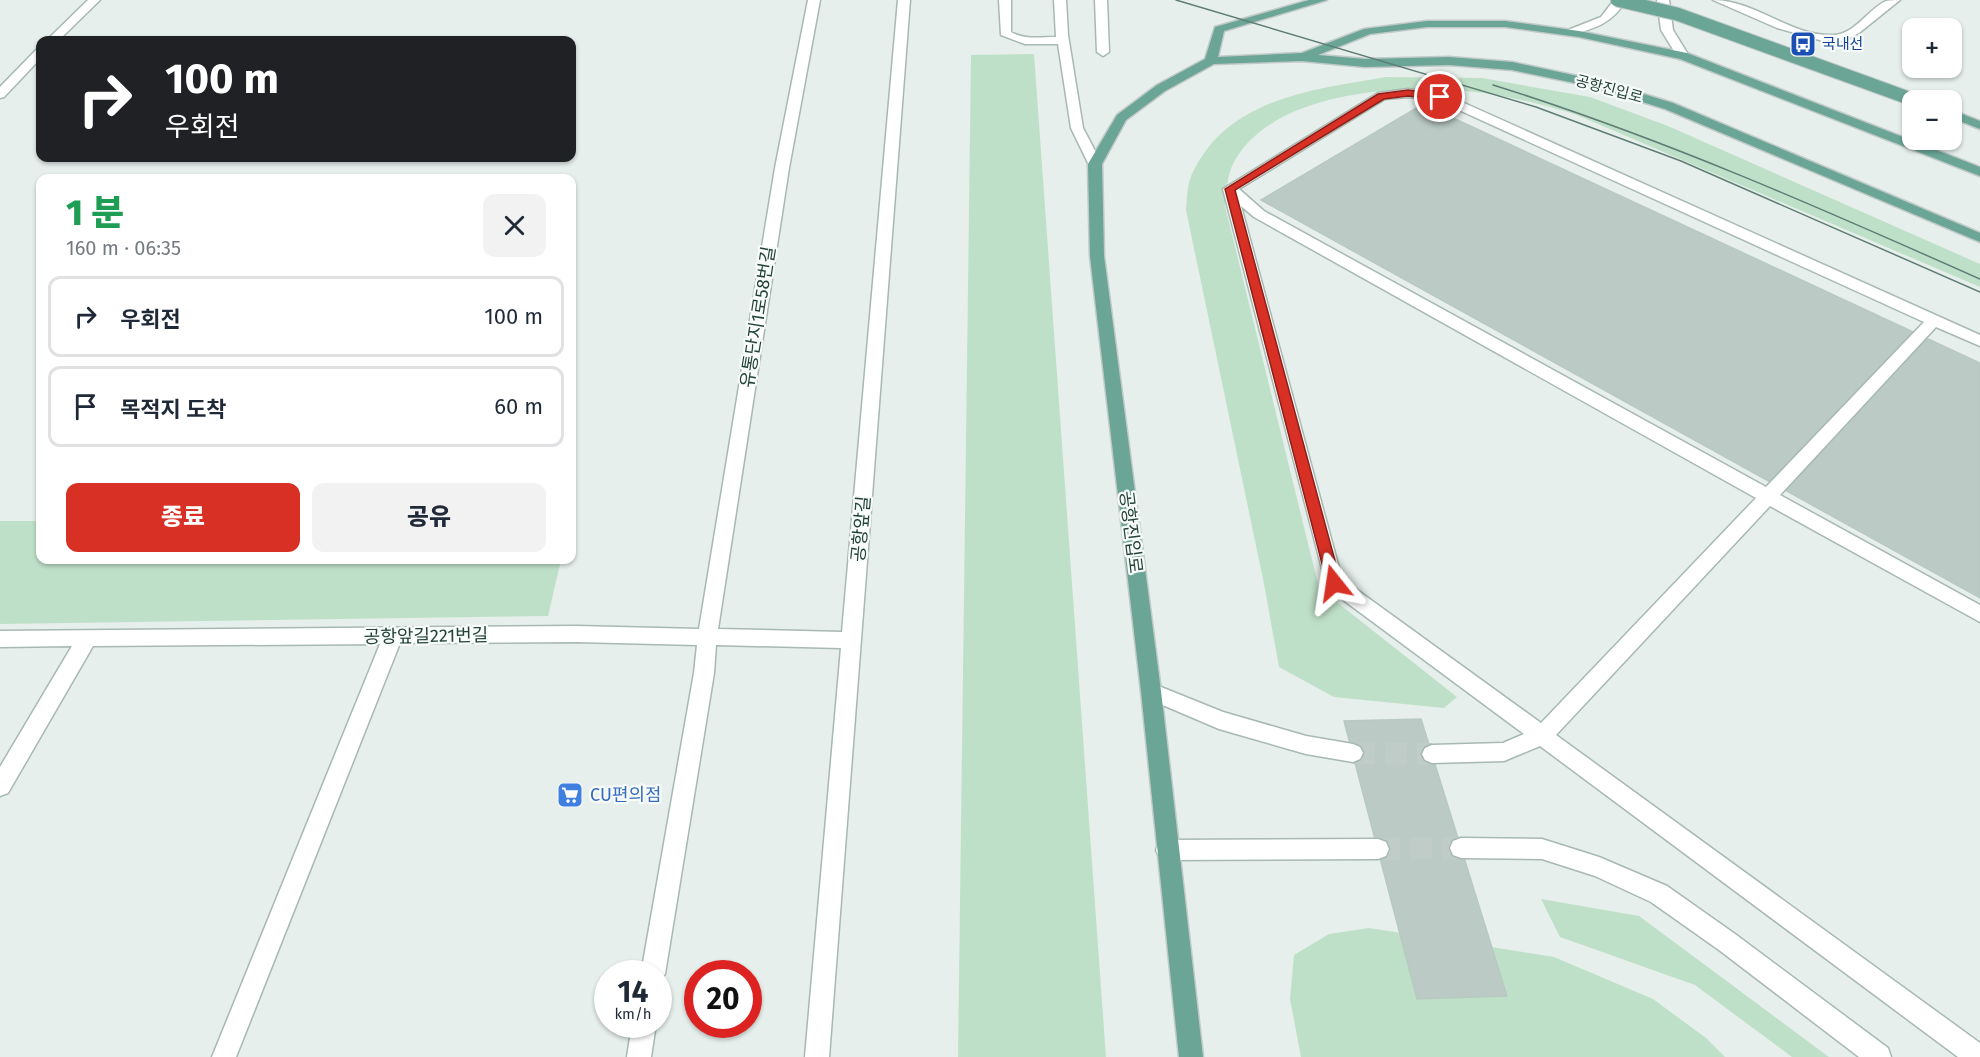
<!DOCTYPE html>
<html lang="ko">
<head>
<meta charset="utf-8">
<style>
	:root { --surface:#fff; --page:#f2f2f3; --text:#1f2937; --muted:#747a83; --line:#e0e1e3; --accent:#d93025 }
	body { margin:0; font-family:"Fira Sans","Noto Sans KR",sans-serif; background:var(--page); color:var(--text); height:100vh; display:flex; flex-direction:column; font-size:22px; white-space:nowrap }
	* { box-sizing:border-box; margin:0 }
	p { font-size:20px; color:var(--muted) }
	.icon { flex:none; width:33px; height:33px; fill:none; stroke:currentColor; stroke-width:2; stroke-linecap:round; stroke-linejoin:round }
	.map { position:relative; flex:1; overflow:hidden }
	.sheet { position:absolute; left:36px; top:174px; width:540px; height:390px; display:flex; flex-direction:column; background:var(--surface); border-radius:12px; box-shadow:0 2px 4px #0004 }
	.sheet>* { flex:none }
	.banner { position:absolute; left:36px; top:36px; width:540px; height:126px; border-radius:12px; box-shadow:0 2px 4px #0004; background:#202124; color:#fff; overflow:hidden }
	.buttons { position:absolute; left:1902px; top:18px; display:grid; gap:12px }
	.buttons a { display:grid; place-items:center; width:60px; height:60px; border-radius:12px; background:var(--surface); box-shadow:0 2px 4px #0004; font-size:30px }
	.speed { position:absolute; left:594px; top:960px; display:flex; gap:12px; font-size:30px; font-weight:700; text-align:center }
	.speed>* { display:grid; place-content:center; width:78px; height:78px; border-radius:50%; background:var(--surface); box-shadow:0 2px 4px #0004; line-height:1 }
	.speed small { font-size:15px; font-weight:400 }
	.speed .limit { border:9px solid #d22; background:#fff; color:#111 }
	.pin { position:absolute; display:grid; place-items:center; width:51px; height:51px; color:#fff; margin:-26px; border:3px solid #fff; border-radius:50%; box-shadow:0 2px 6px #0007 }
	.me { position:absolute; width:66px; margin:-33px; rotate:345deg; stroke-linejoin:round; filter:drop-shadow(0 0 4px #0008) }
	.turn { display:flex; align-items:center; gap:21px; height:126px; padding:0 30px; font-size:27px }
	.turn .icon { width:78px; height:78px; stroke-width:2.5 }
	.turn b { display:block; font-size:42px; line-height:51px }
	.round { display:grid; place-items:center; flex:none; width:63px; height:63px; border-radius:12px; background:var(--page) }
	.head { display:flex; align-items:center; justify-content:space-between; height:102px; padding:0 30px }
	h1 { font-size:36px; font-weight:800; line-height:45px; color:#1e9e55 }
	.action { display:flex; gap:12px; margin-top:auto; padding:12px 30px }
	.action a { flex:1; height:69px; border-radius:12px; background:var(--accent); color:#fff; font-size:24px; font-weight:800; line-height:69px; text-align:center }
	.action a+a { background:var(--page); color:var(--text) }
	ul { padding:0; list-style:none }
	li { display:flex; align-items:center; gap:18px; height:81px; margin:0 12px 9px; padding:0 18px; border:3px solid var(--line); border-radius:12px }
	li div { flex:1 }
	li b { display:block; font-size:22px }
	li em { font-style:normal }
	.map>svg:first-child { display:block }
	.green { fill:#bfe0c8 }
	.building { fill:#bbcac4; stroke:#b8c9c2; stroke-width:1.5 }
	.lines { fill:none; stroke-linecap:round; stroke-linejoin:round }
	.minor-tunnel { stroke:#bfccc8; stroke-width:22; stroke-dasharray:22 10; stroke-linecap:butt }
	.minor-casing { stroke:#a8b8b2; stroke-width:3 }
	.major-casing { stroke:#c2cac8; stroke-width:3 }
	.minor { fill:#fff; fill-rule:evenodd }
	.major { fill:#6aa596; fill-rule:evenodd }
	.tram { stroke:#5f7d75; stroke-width:1.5 }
	.major-bridge-casing { stroke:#c2cac8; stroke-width:15; stroke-linecap:butt }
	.major-bridge { stroke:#6aa596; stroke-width:13 }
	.route { fill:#d93025; stroke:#8d1f18; stroke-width:1.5 }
	.labels { text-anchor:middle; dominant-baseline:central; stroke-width:4.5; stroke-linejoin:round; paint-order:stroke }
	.far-transit-label { font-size:15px; fill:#164399; stroke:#f7fbf9; text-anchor:start }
	.far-street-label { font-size:15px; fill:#24423a; stroke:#f7fbf9 }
	.street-label { font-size:18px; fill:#24423a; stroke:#f7fbf9 }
	.shop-label { font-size:18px; fill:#366cbe; stroke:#f7fbf9; text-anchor:start }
</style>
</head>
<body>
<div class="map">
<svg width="1980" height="1057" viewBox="0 0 1980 1057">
	<rect width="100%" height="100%" fill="#e6efeb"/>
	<path class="green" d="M1034,54L1106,1057H958L971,55Z
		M1386,77L1482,78L1590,97L1668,126L1980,264V287L1577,115C1541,104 1503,94 1465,91C1396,84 1266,93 1232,166C1227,179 1226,192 1225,206L1319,588L1457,697L1444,708L1334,697L1279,667L1264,584L1186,210C1187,199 1187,184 1192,174C1228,97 1313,90 1386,77Z
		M0,521H40V560H561L548,616L0,624Z
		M1541,899L1639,916L1829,1057H1792L1695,985L1560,937Z
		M1369,928L1554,957L1653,999L1706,1038L1725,1057H1301L1290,999L1294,955L1329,934Z"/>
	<path class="building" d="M1423,104L1980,363V598L1261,200Z
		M1421,719L1461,848L1507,996L1417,999L1344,721Z"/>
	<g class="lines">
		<path class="minor-tunnel" d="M1353,753L1432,754
			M1378,849L1461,848"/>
		<g class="minor-casing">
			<path id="minor" d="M88,0H100L59,40H47Z
				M808,0H820L789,168L718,629L842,632L898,0H910L829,1057H805L841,648L716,645L714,673L665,974L658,984V974H641L694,673L697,645L576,642L400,643L236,1057H212L380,644L93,646L8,793L0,796V767L72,646L0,647V631L576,626L699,629L775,168Z
				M999,0H1011V32C1024,40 1041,37 1056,37L1054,0H1066L1068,35L1083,128L1102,164L1100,167H1090L1071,128L1058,44H1025L1001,35Z
				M1095,0H1107L1109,52L1103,56L1097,52Z
				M1614,0H1626C1612,24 1594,29 1569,35L1563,32L1601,17Z
				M1657,0H1669L1673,30L1689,56L1687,59H1679L1661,30Z
				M1713,0C1755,0 1790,36 1832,35C1855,35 1867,10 1886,1C1890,0 1895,0 1900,0L1859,33L1845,40L1830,43L1777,28Z
				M36,50H40V59L4,97L0,98V87Z
				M1408,89L1444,94L1980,335V346L1936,327L1780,495L1980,605V622L1770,506L1556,735L1980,1043V1057H1958L1540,746L1504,761L1432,763L1425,760L1422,754L1425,748L1432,745L1503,743L1524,734L1327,588L1223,189L1378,93ZM1408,97L1437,100L1924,322L1766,487L1264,211L1239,189L1385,99ZM1241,206L1254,217L1756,498L1541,723L1342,579Z
				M1151,683L1223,712L1306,736L1353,744L1360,747L1363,753L1360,759L1353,762L1306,754L1219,729L1144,697L1141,691L1144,685Z
				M1461,838L1542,839L1599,857L1667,886L1735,934L1888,1048L1891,1057H1859L1719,950L1651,902L1595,876L1542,859L1461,858L1453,855L1450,848L1453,841Z
				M1378,839L1386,842L1389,849L1386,856L1378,859L1167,860L1159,857L1156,850L1159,843L1167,840Z
				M632,1024H656L651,1057H627Z"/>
		</g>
		<g class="major-casing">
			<path id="major" d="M1309,0H1327L1224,31L1218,57L1302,53L1364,29L1427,21H1505L1579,31L1687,53L1980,167V176L1680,59L1579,37L1505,27H1427L1370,34L1318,55L1365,59L1449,57L1512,62L1601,81L1673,103L1980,233V242L1665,109L1594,87L1512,70L1449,65L1365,67L1302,61L1214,64L1165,91L1126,120L1102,164L1104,256L1161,691L1203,1057H1179L1141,691L1090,256L1088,164L1117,115L1157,85L1205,59L1215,27Z
				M1952,110L1980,121V129L1952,118Z"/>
		</g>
		<use href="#minor" class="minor"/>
		<use href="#major" class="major"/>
		<path class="tram" d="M1176,0L1536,107L1681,161L1980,292
			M1493,85C1660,137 1820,208 1980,279"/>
		<g class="major-bridge-casing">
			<path id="major-bridge" d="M1617,0L1677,14L1914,100"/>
		</g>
		<use href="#major-bridge" class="major-bridge"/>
	</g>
	<path class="route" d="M1408,90L1440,94L1445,97L1440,100L1408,96L1384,99L1235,190L1341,583L1339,587H1329L1327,583L1225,189L1378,94Z"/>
	<defs>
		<g id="bus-square" transform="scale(1.35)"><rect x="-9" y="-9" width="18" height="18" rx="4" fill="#1a4fb4" stroke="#f7fbf9"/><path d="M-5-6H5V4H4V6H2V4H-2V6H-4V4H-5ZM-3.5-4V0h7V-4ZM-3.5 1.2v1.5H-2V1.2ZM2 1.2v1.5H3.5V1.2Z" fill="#fff"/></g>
		<g id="supermarket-square" transform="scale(1.35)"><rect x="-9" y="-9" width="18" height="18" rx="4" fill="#3f7fe0" stroke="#f7fbf9"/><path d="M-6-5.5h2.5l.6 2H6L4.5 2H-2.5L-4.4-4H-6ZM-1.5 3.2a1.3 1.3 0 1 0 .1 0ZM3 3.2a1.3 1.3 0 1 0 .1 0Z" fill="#fff"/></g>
	</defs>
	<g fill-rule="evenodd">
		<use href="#bus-square" x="1803" y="44"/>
		<use href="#supermarket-square" x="570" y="795"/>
	</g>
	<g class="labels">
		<g class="far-transit-label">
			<text x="1822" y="44">국내선</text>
		</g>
		<g class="far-street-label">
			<text transform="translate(1609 89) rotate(15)">공항진입로</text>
		</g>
		<g class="street-label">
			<text transform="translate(758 317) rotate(-81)">유통단지1로58번길</text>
			<text transform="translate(861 529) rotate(-85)">공항앞길</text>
			<text transform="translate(1131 532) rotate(83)">공항진입로</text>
			<text transform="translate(426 636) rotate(-1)">공항앞길221번길</text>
		</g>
		<g class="shop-label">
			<text x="590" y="795">CU편의점</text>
		</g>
	</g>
</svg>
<div class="buttons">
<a>+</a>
<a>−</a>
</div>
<div class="speed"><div>14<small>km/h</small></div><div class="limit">20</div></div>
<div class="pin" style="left:1440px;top:97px;background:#d93025"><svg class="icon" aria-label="arrive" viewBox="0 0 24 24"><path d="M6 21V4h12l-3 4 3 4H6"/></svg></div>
<svg class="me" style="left:1334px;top:583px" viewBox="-20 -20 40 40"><path d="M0-17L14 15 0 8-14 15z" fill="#d93025" stroke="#fff" stroke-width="4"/></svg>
<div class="banner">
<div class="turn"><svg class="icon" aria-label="right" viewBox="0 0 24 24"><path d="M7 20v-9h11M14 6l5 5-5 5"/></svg><div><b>100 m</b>우회전</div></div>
</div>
<section class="sheet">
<div class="head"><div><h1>1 분</h1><p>160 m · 06:35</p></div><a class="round"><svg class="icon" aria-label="close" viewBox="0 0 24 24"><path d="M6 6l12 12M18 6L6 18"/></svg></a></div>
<ul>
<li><svg class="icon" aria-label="right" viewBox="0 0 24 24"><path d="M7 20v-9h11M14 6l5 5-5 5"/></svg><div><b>우회전</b></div><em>100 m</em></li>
<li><svg class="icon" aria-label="arrive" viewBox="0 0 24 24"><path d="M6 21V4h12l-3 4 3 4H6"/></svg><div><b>목적지 도착</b></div><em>60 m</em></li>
</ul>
<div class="action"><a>종료</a><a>공유</a></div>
</section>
</div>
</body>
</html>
